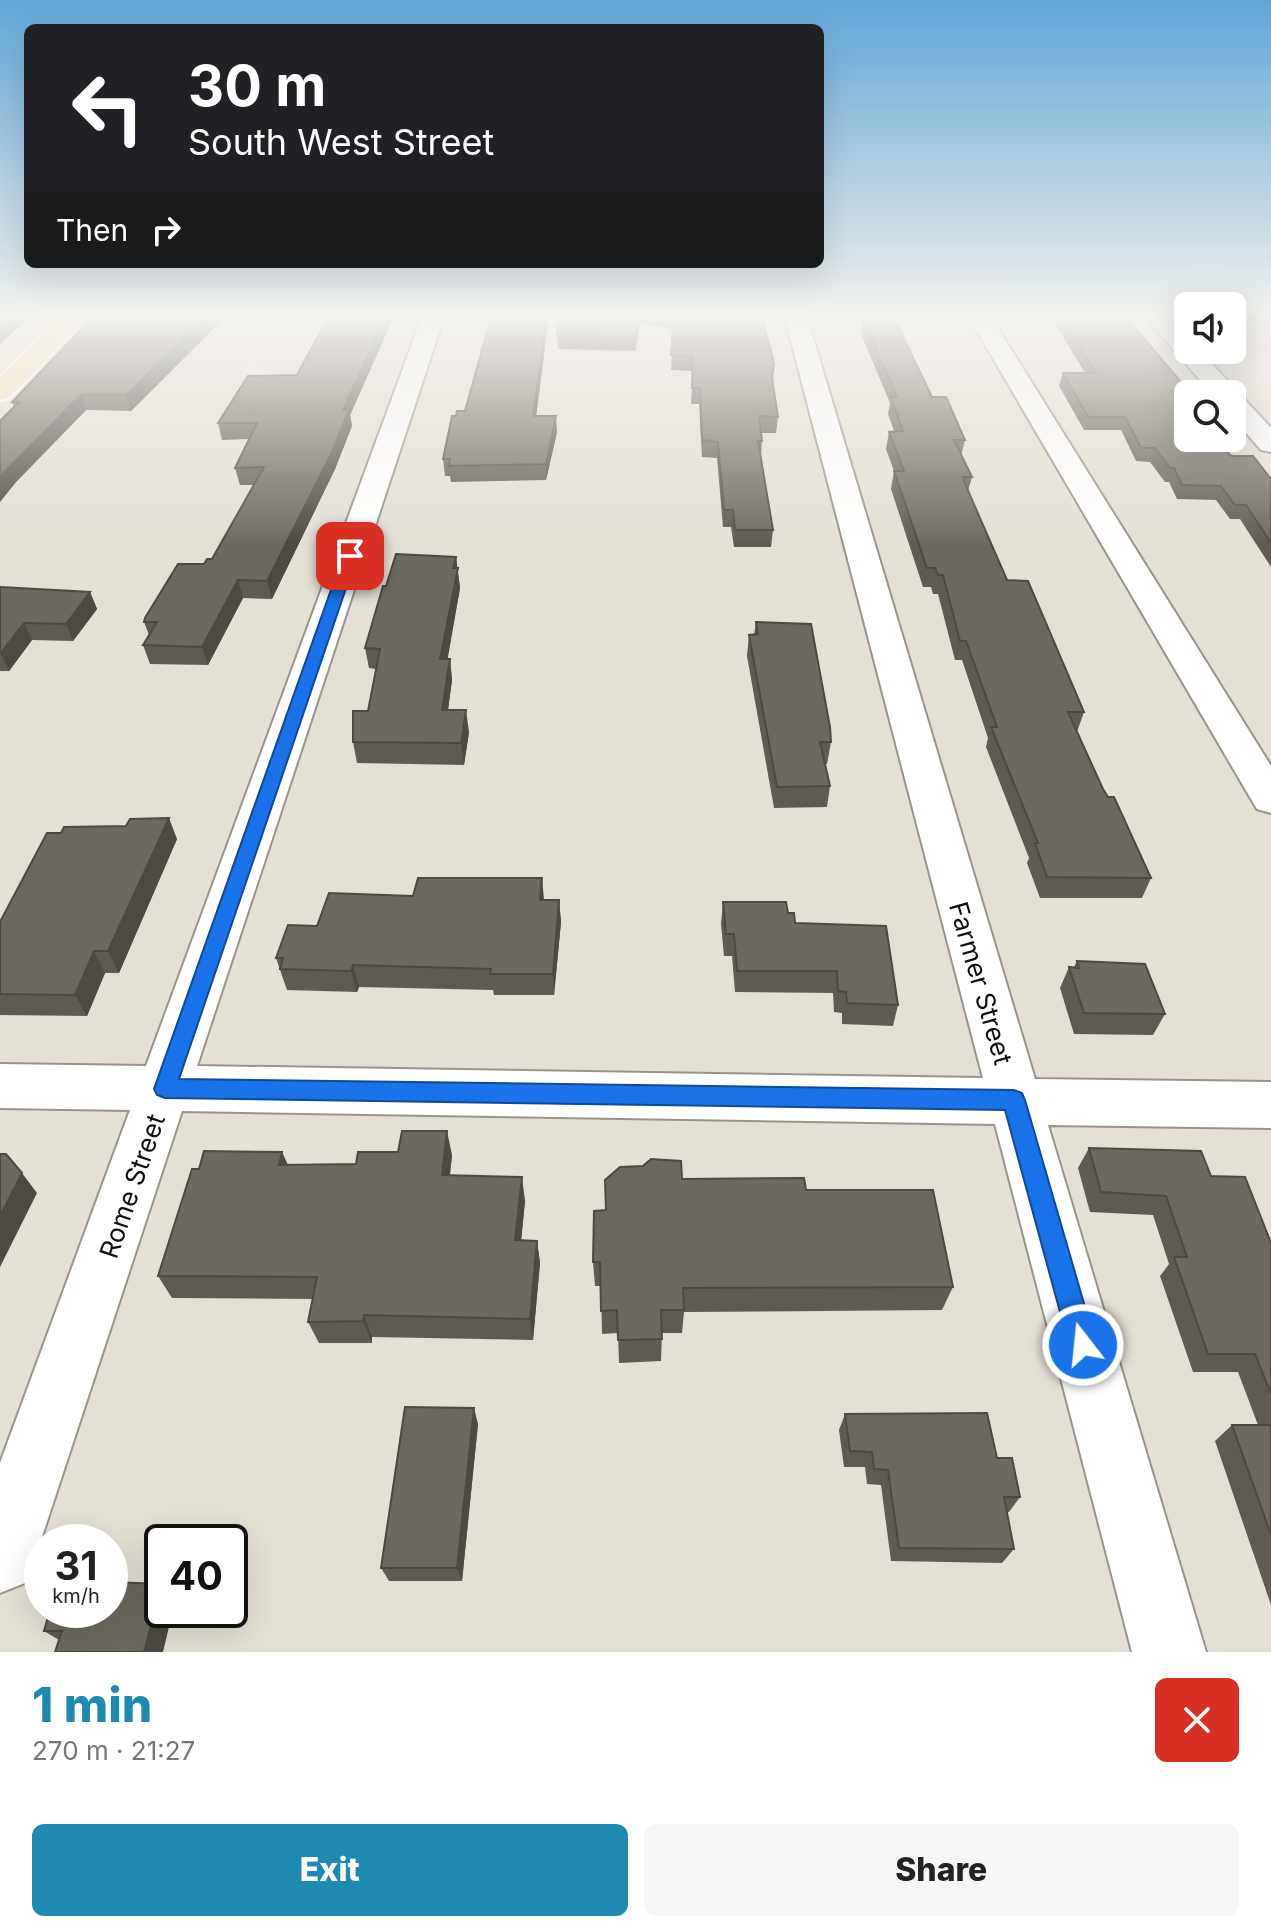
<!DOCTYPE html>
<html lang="en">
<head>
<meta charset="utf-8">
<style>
	:root { --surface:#fff; --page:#f6f6f6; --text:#222; --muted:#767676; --accent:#1e89b1 }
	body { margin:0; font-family:Inter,sans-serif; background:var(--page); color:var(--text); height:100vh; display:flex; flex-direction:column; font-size:30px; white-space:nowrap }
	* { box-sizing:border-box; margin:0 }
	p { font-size:26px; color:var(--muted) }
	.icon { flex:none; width:44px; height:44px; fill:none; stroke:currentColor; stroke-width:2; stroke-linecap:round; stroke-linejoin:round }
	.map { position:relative; height:1652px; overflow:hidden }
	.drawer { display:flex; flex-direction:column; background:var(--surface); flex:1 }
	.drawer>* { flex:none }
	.guide { position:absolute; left:24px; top:24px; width:800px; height:244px; border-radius:12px; box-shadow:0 8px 32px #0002; background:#202124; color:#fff; overflow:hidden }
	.buttons { position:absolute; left:1174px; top:292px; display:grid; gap:16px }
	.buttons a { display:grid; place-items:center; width:72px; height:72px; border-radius:12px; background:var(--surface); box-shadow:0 8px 32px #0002; font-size:40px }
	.speed { position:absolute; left:24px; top:1524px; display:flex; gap:16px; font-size:40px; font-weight:700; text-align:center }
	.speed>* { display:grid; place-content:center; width:104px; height:104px; border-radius:50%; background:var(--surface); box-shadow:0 8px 32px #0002; line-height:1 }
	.speed small { font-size:20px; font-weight:400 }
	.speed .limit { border:4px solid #111; border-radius:12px; background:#fff; color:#111 }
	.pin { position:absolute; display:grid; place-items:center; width:68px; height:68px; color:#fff; margin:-34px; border-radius:16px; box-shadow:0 4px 12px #0006 }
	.me { position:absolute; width:88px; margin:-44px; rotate:344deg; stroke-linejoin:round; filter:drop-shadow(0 0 6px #0008) }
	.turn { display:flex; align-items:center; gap:28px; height:168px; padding:0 32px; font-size:36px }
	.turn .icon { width:104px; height:104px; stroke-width:2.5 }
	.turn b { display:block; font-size:56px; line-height:68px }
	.then { display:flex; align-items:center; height:76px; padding:0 32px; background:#0003; gap:16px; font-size:30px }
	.round { display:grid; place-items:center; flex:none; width:84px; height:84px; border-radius:12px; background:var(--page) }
	.headline { display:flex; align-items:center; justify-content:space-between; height:136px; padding:0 32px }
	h1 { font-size:48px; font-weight:800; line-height:60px; color:var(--accent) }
	.button { display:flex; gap:16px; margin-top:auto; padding:16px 32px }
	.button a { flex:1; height:92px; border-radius:12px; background:var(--accent); color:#fff; font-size:32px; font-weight:800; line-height:92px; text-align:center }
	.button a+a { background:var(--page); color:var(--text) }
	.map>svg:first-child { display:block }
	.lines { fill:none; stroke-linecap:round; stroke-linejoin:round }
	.minor-casing { stroke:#99948a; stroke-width:4 }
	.major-casing { stroke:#fff; stroke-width:4 }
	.minor { fill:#fff; fill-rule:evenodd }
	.major { fill:#f7dfb2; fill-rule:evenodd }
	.wall { fill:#5f5a53 }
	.shaded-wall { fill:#4d4a43 }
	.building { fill:#6e6960; stroke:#4d4a43; stroke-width:2 }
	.route { fill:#1a73e8; stroke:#114b97; stroke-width:2 }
	.labels { text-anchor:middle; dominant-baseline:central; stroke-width:7; stroke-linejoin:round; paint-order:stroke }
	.street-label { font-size:26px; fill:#100e0a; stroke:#fff }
</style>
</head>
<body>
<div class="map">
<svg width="1271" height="1652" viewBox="0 0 1271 1652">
	<rect width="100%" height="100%" fill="#e5e0d6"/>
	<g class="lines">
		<g class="minor-casing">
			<path id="minor" d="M423,314H445L197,1066L983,1078L784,314H806L1035,1079L1271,1082V1128L1048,1125L1206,1652H1132L995,1124L182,1111L35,1558L25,1583L0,1593V1463L130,1110L0,1108V1064L146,1066Z
				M967,314H989L1271,766V813L1257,809L1251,799Z
				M1143,314H1166L1188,338V350H1199L1271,428V452L1261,450L1232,417V394H1212Z"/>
		</g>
		<g class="major-casing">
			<path id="major" d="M64,314H89L9,398L0,400V377Z"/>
		</g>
		<use href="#minor" class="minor"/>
		<use href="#major" class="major"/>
	</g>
	<path class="wall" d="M96,314H228L131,411L86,410L17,481L14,407L12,402Z
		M280,314H395L350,415L352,426L335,469L272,599L243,598L208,665L150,664L143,645L149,635L144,622L204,564L212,559L254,485H240L235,468L249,439L222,440L218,423L297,375L327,319H281Z
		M559,314H761L778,417L776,433H761L762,441L761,457L773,530L771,547H734L731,527H723L717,458L702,457L699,404H691L693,371L671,370L673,329L640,324L635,351L558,349L557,334Z
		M992,314H1123L1188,390L1183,403L1231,456L1271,479V567L1240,519H1230L1216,500L1177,499L1169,482H1165L1150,462L1136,461L1121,430H1084L1059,386L1063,373H1085L1053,320H996Z
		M1232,314H1271V322L1232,321Z
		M863,318L932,397L965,440L961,456L972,477L968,491L1007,580L1084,712L1077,732L1103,789L1151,878L1142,898H1040L1027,863L1029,858L986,747L988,738L962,660H955L938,594H933L931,587H923L891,489L894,471L886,449L889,432L894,431L888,414L890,403L861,334Z
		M548,324L536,416L557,432L546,480L451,482L450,476H445L443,459L456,416L465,411Z
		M456,557L460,588L447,659H450L452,680L448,710L469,732L464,765L357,763L353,742L368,711L376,669L369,668L365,648L386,586Z
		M0,587L90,592L97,609L73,641L32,640L9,671H0Z
		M756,622L831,742L827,764H825L830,786L827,807L774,808L747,656L749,635H754Z
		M177,839L119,973H105L87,1016L0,1015V920Z
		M544,900H559L561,922L554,995H494L493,990L359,987L357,992L287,990L276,958L317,926Z
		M723,902L788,913L795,923L898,1005L893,1026L842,1024V1013L834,1012L833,993L735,992L732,956H724L721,924Z
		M1077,961L1165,1014L1153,1035L1074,1034L1060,988L1069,967H1074Z
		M1089,1148L1211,1176L1271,1243V1605L1215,1441L1232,1425H1258L1238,1372H1193L1160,1276L1169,1264L1153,1215L1090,1212L1078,1168Z
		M282,1152L288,1165L356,1164L452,1155L450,1175L525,1201L521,1240L537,1241L540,1263L533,1340L372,1337V1343H319L308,1322L313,1299L172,1298L158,1276L199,1169Z
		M682,1179L806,1190L953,1287L942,1310L684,1312L682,1333H662L661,1361L619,1363L618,1333L602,1334L601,1286H595L593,1262L606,1210Z
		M845,1414L997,1458L1020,1497L1009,1512H1007L1014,1549L1002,1563L891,1561L881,1485L867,1484L865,1467H844L839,1430Z
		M478,1424L462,1581H389L381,1568Z
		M50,1610L163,1652L59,1640L44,1631Z"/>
	<path class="shaded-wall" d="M17,314H33L0,344V330Z
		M210,314H228L131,411L126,395Z
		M387,314H395L350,415L352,426L335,469L272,599L267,581Z
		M547,314L548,324L534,431L533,416Z
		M640,314V324L635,351V336Z
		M81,395L86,410L17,481L0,502V477L11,465Z
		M556,416L557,432L546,480V464Z
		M456,557L460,588L444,680L440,659L453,568Z
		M238,580L243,598L208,665L202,647Z
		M90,592L97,609L73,641L66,624Z
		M24,623L32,640L9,671L1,654Z
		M450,659L452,680L445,732L442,710Z
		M466,710L469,732L464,765L461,743Z
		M169,818L177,839L119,973L108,951Z
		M542,878L544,900H540Z
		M559,900L561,922L554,995L553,974Z
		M94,951L105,973L87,1016L75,995Z
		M353,965L359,987L357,992L351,971Z
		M447,1131L452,1155L447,1199L442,1175Z
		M282,1152L292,1175L279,1165Z
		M22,1173L37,1193L0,1267V1216Z
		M522,1177L525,1201L519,1263L515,1240Z
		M537,1241L540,1263L533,1340L530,1319Z
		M364,1315L372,1337V1343L363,1321Z
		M474,1408L478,1424L462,1581L457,1568Z
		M162,1584V1610H173L163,1652H144Z"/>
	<path class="building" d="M0,314H17L0,330Z
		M96,314H210L126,395H81L11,465L0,477V421L19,402H12Z
		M330,314H387L343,410H349L332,452L267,581L238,580L202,647L143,645L157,622H144L145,618L178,564H204L207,559H212L264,467L235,468L257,423H218L248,376L297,375Z
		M492,314H547L533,416H556L546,464L449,466L450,459H443L452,416H456L457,411H465Z
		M559,314H640L635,336L557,334Z
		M672,314H761L774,363L772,378L778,417L759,416L762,441H758L773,530H735L733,510H724L718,442L702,440L700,388H692L693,356L671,355L674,314Z
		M872,314H892L932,397H946L965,440H954L972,477H963L966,486L1007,580L1028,581L1084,712H1068L1103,789L1108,797H1114L1151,878L1047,877L1035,843H1038L991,727H997L966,641H960L943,575H938L935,568H927L894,471H904L889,432L903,431L891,397H897L863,318Z
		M1059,314H1123L1188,390L1172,391L1188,408V438H1215L1231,456H1253L1271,479V543L1246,505H1235L1221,486L1182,485L1174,468H1170L1155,448H1141L1125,417H1088L1063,373H1096Z
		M396,554L456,557L453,568H458L440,659H450L442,710H466L461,743L353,742V711H368L380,649L365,648L383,586H386Z
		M0,587L90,592L66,624L24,623L0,654Z
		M756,622L811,624L830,727L831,742H820L830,786L777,787L749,635L758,634Z
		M169,818L108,951H94L75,995L0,994V920H1L47,833H61L64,827L126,826L130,819Z
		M418,878H542L540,900H559L553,974H490L491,969L353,965L351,971L280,969L283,958H276L288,925L317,926L329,893L413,896Z
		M723,902H786L788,913H794L795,923L886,926L898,1005L847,1003L846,992L838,991L837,971H737L734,934H726Z
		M1077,961L1145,964L1165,1014L1084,1013L1069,967L1079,968Z
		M402,1131H447L442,1175L522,1177L515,1240L537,1241L530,1319L364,1315L363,1321L308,1322L317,1277L158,1276L192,1169H199L204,1151L282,1152L279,1165L356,1164L358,1152H398Z
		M1089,1148L1201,1151L1211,1176L1245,1177L1271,1243V1394L1255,1354H1208L1174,1257H1187L1166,1196L1101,1192Z
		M0,1154H6L22,1173L0,1216Z
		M651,1159L681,1161L682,1179L804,1178L806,1190H933L953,1287L683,1288L684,1310H661L662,1339L618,1340L617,1310L601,1311L600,1262H593L594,1211L606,1210L605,1180L620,1167L643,1166Z
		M405,1407L474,1408L457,1568H381Z
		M987,1413L997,1458H1012L1020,1497H1004L1014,1549L899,1548L888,1470L874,1469L872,1452L850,1451L845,1414Z
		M1232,1425H1271V1535Z
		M110,1582L162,1584L144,1652H55L62,1631H44L50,1610H110Z"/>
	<linearGradient id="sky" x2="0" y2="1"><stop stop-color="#5fa6d5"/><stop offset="0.58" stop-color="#f3f1ed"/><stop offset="1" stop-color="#f3f1ed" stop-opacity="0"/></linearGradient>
	<rect width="1271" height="545" fill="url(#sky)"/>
	<path class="route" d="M350,552L357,556L179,1079L1014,1090L1022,1093L1025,1100L1096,1345L1092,1355L1083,1359L1073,1355L1069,1345L1005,1110L165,1098L157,1095L154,1089L343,556Z"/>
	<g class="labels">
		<g class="street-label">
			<text transform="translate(981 983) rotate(74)">Farmer Street</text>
			<text transform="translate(132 1186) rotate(-71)">Rome Street</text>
		</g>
	</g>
</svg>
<div class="buttons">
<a><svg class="icon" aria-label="sound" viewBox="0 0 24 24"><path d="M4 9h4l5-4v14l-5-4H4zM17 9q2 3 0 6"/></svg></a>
<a><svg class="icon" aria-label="search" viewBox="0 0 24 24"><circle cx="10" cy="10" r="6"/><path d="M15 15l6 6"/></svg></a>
</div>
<div class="speed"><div>31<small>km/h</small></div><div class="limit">40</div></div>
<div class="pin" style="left:350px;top:556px;background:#d93025"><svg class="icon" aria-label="arrive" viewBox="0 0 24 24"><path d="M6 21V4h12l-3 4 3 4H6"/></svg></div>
<svg class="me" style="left:1083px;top:1345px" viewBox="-20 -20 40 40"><circle r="17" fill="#1a73e8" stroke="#fff" stroke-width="3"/><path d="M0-11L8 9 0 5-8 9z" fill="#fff"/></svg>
<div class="guide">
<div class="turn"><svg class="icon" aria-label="left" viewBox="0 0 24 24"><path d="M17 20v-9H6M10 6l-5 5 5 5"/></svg><div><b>30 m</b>South West Street</div></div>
<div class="then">Then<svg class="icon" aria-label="right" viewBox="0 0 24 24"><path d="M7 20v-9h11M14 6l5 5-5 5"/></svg></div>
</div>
</div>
<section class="drawer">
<div class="headline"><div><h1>1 min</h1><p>270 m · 21:27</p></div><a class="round" style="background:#d93025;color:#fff"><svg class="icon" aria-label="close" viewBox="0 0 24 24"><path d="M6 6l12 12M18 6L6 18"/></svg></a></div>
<div class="button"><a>Exit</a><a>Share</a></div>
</section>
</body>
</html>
